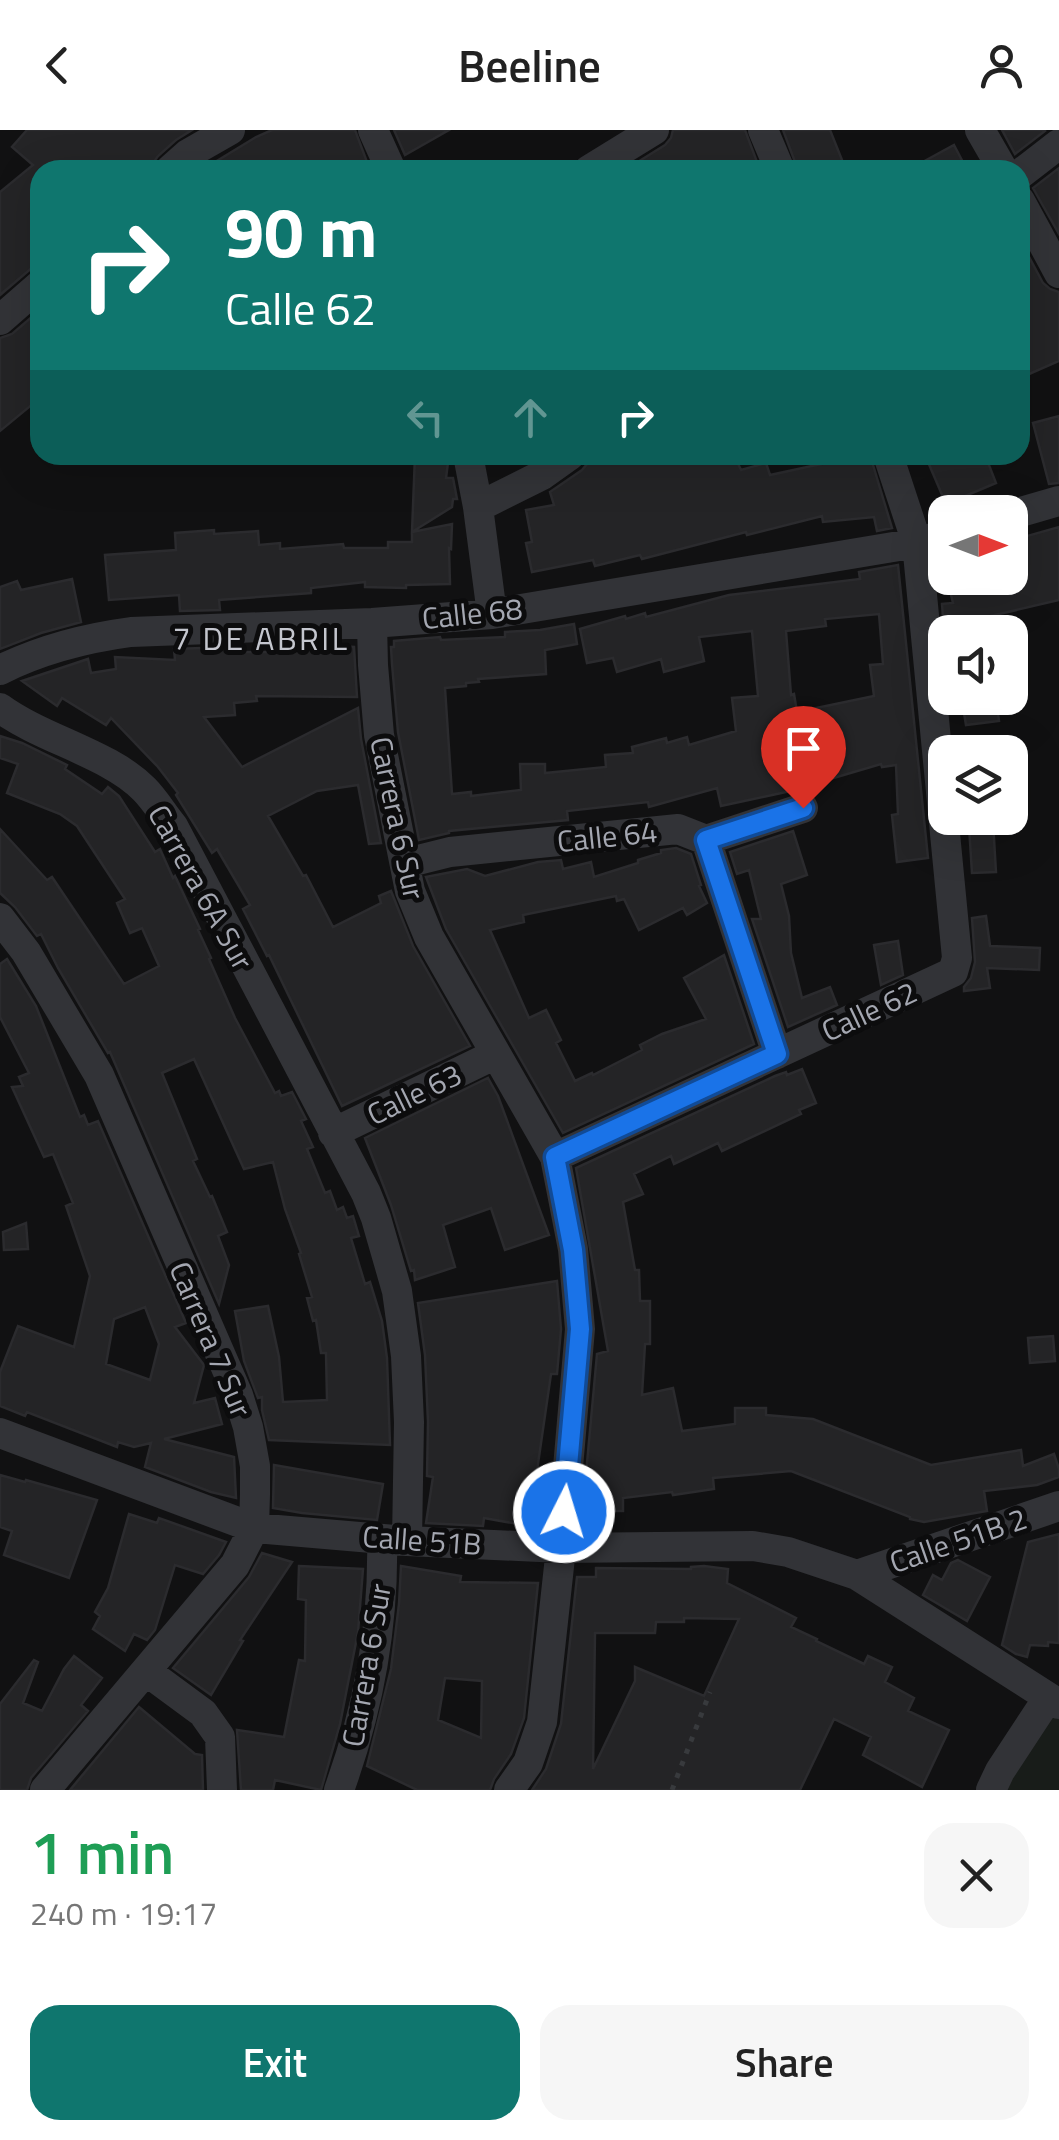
<!DOCTYPE html>
<html lang="en">
<head>
<meta charset="utf-8">
<style>
	:root { --surface:#fff; --page:#f6f6f6; --text:#222; --muted:#767676; --accent:#0f766e }
	body { margin:0; font-family:"Titillium Web",sans-serif; background:var(--page); color:var(--text); height:100vh; display:flex; flex-direction:column; font-size:38px; white-space:nowrap }
	* { box-sizing:border-box; margin:0 }
	p { font-size:32px; color:var(--muted) }
	.icon { flex:none; width:55px; height:55px; fill:none; stroke:currentColor; stroke-width:2; stroke-linecap:round; stroke-linejoin:round }
	.map { position:relative; height:1660px; overflow:hidden }
	.sheet { display:flex; flex-direction:column; background:var(--surface); flex:1 }
	.sheet>* { flex:none }
	.top-card { position:absolute; left:30px; top:30px; width:1000px; height:305px; border-radius:30px; box-shadow:0 10px 40px #0002; background:#0f766e; color:#fff; overflow:hidden }
	.needle { width:65px; rotate:90deg }
	.fabs { position:absolute; left:928px; top:365px; display:grid; gap:20px }
	.fabs a { display:grid; place-items:center; width:100px; height:100px; border-radius:20px; background:var(--surface); box-shadow:0 10px 40px #0002; font-size:50px }
	.pin { position:absolute; display:grid; place-items:center; width:85px; height:85px; color:#fff; margin:-102px -42px; border-radius:50% 50% 50% 0; rotate:-45deg; box-shadow:0 0 10px #0007 }
	.pin .icon { rotate:45deg }
	.me { position:absolute; width:110px; margin:-55px; rotate:5deg; stroke-linejoin:round; filter:drop-shadow(0 0 8px #0008) }
	.turn { display:flex; align-items:center; gap:35px; height:210px; padding:0 30px; font-size:45px }
	.turn .icon { width:130px; height:130px; stroke-width:2.5 }
	.turn b { display:block; font-size:70px; line-height:85px }
	.lanes { display:flex; align-items:center; height:95px; padding:0 30px; background:#0003; justify-content:center; gap:50px; direction:ltr }
	.lanes .off { opacity:.35 }
	.round { display:grid; place-items:center; flex:none; width:105px; height:105px; border-radius:30px; background:var(--page) }
	.summary { display:flex; align-items:center; justify-content:space-between; height:170px; padding:0 30px }
	h1 { font-size:60px; font-weight:600; line-height:75px; color:#1e9e55 }
	.action { display:flex; gap:20px; margin-top:auto; padding:20px 30px }
	.action a { flex:1; height:115px; border-radius:30px; background:var(--accent); color:#fff; font-size:40px; font-weight:600; line-height:115px; text-align:center }
	.action a+a { background:var(--page); color:var(--text) }
	header { display:flex; justify-content:space-between; align-items:center; height:130px; padding:0 30px; background:var(--surface); font-size:45px; font-weight:600 }
	.map>svg:first-child { display:block }
	.green { fill:#181c19 }
	.building { fill:#242426; stroke:#2b2b2e; stroke-width:2.5; fill-rule:evenodd }
	.lines { fill:none; stroke-linecap:round; stroke-linejoin:round }
	.path { stroke:#383a3d; stroke-width:5; stroke-dasharray:5 8; stroke-linecap:butt }
	.minor { stroke:#323337; stroke-width:30 }
	.route-casing { stroke:#114b97; stroke-width:25 }
	.route { stroke:#1a73e8; stroke-width:18 }
	.labels { text-anchor:middle; dominant-baseline:central; stroke-width:10; stroke-linejoin:round; paint-order:stroke }
	.street-label { font-size:30px; fill:#a4a7b1; stroke:#0c0c0d }
	.neighbourhood-label { font-size:32px; letter-spacing:2.5px; fill:#c4c6ce; stroke:#0c0c0d }
</style>
</head>
<body>
<header><svg class="icon" aria-label="back" viewBox="0 0 24 24"><path d="M15 5l-7 7 7 7"/></svg>Beeline<svg class="icon" aria-label="person" viewBox="0 0 24 24"><circle cx="12" cy="8" r="4"/><path d="M4 21q1-7 8-7t8 7"/></svg></header>
<div class="map">
<svg width="1059" height="1660" viewBox="0 0 1059 1660">
	<rect width="100%" height="100%" fill="#111112"/>
	<path class="green" d="M1049,1583L1059,1589V1660H1003Z"/>
	<path class="building" d="M27,0H192L176,10L158,26L148,40H40V131L0,165V62L33,35L12,17Z
		M272,0H355L370,40H202L256,7Z
		M394,0H449L405,25Z
		M673,0H745L760,40H625L665,15L671,8Z
		M783,0H830L846,40H798Z
		M1002,0H1044L1045,1L1015,24Z
		M954,15L967,40H908Z
		M1059,38V104L1033,58Z
		M1020,110L1043,153L1050,159L1059,162V231L1020,248Z
		M40,180V268L0,301V208L12,204Z
		M1059,286V353L1049,354L1033,293Z
		M415,325H449L446,348H453L457,369H453L452,377L412,402Z
		M588,325H734L741,340L766,333L770,345L835,331L833,325H870L892,398L877,401L874,387L823,392L822,386L747,405L746,402L642,429L640,425L595,436L593,430L532,442L526,413L532,412L526,380L554,375L550,362L582,340L587,334Z
		M925,325H985L996,353L946,374Z
		M452,394L451,419L449,418L450,454L406,455V458L365,457V452L311,458V463L219,470L220,480L180,481L179,465L109,470L105,425L176,420L175,403L214,400V404L258,401L259,415L280,413V419L343,414L344,418H388V412H412V402Z
		M1059,397V470L978,489L979,502H944L942,474L953,473L947,448H1010V414L1021,412L1020,408Z
		M898,435L928,728L897,732L892,685L898,684L896,635L882,637L881,634L786,662L721,676L717,658L649,677L648,672L567,681L568,690L449,701V703L419,710L398,602L392,534L391,517H394V511L440,507L441,510L505,507V502L540,500L574,494L577,514L545,520L546,544L478,549L479,552L466,553V556L445,558L452,664L471,662V666L521,660L520,634H545V643L606,637L605,625L633,623L632,617L666,608L667,613L687,607L689,615L736,601L732,568L758,566L752,501L699,507L704,531L664,542L661,529L617,542L613,528L587,533L580,499L625,486L626,489L645,483L646,487L729,465L860,449L859,442ZM879,484L883,534L870,535L874,566L797,582L794,564L791,565L786,501L826,496L825,489Z
		M72,449L81,492L41,503L0,519V457L17,451L21,460Z
		M303,514L354,517L357,567L256,566L257,571L234,573L235,585L204,587L242,637L358,578L361,609L381,713L369,714L358,655L317,661L268,686L303,746L306,745L333,797L381,773L379,766L391,761L413,816L470,916L342,976L269,825L267,826L243,779L250,775L217,719L212,723L176,665L178,663L158,637L111,588L106,595L62,568L57,576L22,551L88,529L91,543L116,539L115,527L175,530L174,519L231,517V522H292V518H303Z
		M987,568H996L999,591L966,595L962,571Z
		M0,606L22,613L67,635L65,639L102,664L108,657L119,666L155,722L160,719L173,748L175,746L200,799L198,800L211,828L209,829L235,888L275,963L279,961L281,966L292,962L306,989L301,991L313,1017L307,1019L325,1063L330,1061L337,1080L343,1077L347,1088L353,1086L359,1106L351,1108L365,1154L370,1152L382,1191L387,1228L390,1315L269,1310L262,1280V1267L258,1268L244,1231L235,1181L268,1176L279,1227L283,1272L327,1270L326,1223H321L316,1190L313,1191L307,1168L312,1167L299,1124L301,1123L285,1079L273,1032L244,1039L194,929L162,943L197,1029L193,1031L210,1067L212,1066L227,1102L218,1106L229,1135L219,1174L110,922L108,923L58,838L41,804L37,806L15,777L0,763V699L47,750L52,747L124,854L159,836L142,798L130,803L117,773L125,769L77,696L60,684L7,663L18,634L0,628Z
		M993,692L996,742L972,743L969,696Z
		M793,701L807,745L781,754L789,786L791,823L802,868L830,857L837,875L788,897L752,789H761L749,740L737,744L730,722Z
		M676,718L691,724L701,755L699,756L707,773L687,785L683,778L639,800L624,769L617,771L616,766L523,785L524,792L490,800L529,888L546,880L561,910L556,913L575,951L592,943L593,945L642,920L640,915L662,904L706,889L684,848L724,825L754,914L563,1003L446,799L426,747L467,739L485,746L538,732L561,730L563,739L591,732L594,747L638,733V730L661,723V720Z
		M986,786L990,816L1040,818L1039,840L987,838L990,858L964,861V857L971,848L975,832L972,788Z
		M898,811L903,845L881,855L874,815Z
		M7,829L36,876L80,987L84,985L88,995L98,991L186,1193L175,1197L204,1235L194,1273L215,1268L222,1294L164,1309L234,1327L236,1368L211,1362L145,1337L151,1313L134,1317L118,1312L117,1317L27,1282L25,1286L0,1276V1242L18,1196L74,1217L90,1146L66,1076L73,1073L53,1024L44,1027L12,957L23,956L19,947L29,943L0,887V834ZM145,1177L159,1214L150,1250L106,1234L114,1189Z
		M802,939L816,973L799,980L801,984L722,1021L718,1013L674,1034L671,1026L634,1044L643,1064L623,1072L635,1140H639L640,1171H650V1214H645L642,1265L673,1258L682,1301L735,1294V1278H766V1285L813,1289L931,1335L1021,1320L1023,1336L1054,1324L1059,1339V1347L1037,1355L984,1361L987,1381L924,1392L910,1389V1387L791,1341L713,1348L714,1359L673,1365L672,1362L623,1368V1381H595V1388H582L597,1224L608,1221L576,1038L775,946L786,942L787,945Z
		M488,948L498,966L549,1105L505,1120L491,1078L443,1095L455,1137L415,1150L414,1140L411,1141L391,1075L365,1008Z
		M26,1093L28,1119L4,1120L3,1102Z
		M557,1151L561,1199L557,1244H551L529,1396L484,1388L483,1396L426,1393L433,1347L427,1346L428,1292L425,1225L418,1173Z
		M1053,1206L1055,1231L1030,1233L1028,1208Z
		M274,1335L383,1354L377,1390L302,1383L273,1378Z
		M0,1345L25,1352L26,1350L97,1370L69,1448L4,1425L12,1401L0,1397Z
		M129,1384L157,1393L159,1388L226,1412L219,1425L203,1444L175,1435L155,1500L147,1510L134,1504L125,1521L93,1499L100,1486L95,1482L108,1458Z
		M1059,1404V1513L1048,1512V1516L1030,1515L1027,1527L1016,1524L1002,1515L1028,1412Z
		M262,1423L292,1432L240,1510L243,1511L211,1565L173,1538L249,1447Z
		M958,1430L990,1447L967,1491L923,1465L933,1445L942,1450L951,1433Z
		M299,1436L363,1439L358,1502L340,1594L321,1660L275,1650L273,1660H241L237,1600L284,1607L299,1530L305,1531L306,1470L298,1469Z
		M401,1436L461,1446L460,1452L538,1453L524,1588L511,1624L494,1649L490,1660H417L367,1636L391,1539L399,1474ZM445,1548L482,1551L481,1608L438,1590Z
		M704,1436L728,1439L727,1453L796,1488L791,1497L817,1509L816,1511L864,1534L868,1526L892,1537L885,1552L914,1568L908,1581L949,1600L922,1657L863,1625L871,1607L834,1589L800,1660H532L546,1639L561,1594L577,1447H596V1438L691,1439V1437ZM684,1488L739,1489L704,1566L635,1537V1551L593,1639L595,1503H655L656,1492H684Z
		M74,1526L102,1548L81,1575L88,1581L31,1648L27,1660H0V1574L34,1530L38,1532L23,1573L42,1581L64,1539Z
		M139,1577L195,1624L202,1625L203,1660H70Z"/>
	<g class="lines">
		<path class="path" d="M672,1660L710,1562"/>
		<path class="minor" d="M373,0L391,40
			M763,0L780,40
			M980,0L1003,40
			M170,40L188,24L230,0
			M589,40L654,0
			M1020,44L1059,14
			M1020,71L1059,143
			M0,190L40,155
			M468,325L478,377L492,484
			M478,377L542,345L570,325
			M1010,385L1059,371
			M372,493L373,535L379,605L410,761L429,807L555,1027L573,1119L580,1199L561,1418L542,1592L528,1633L509,1660
			M0,540C40,520 86,508 131,502L372,493L492,484L917,413L945,404
			M0,578C42,609 110,624 144,659C155,670 163,684 173,696L366,1063L376,1088L397,1161L406,1226L409,1292L407,1411
			M706,710L777,924
			M406,733L450,722L678,699L706,710L803,678
			M0,788L26,822L99,945L238,1265L248,1297L255,1336V1364L254,1398L235,1435L45,1660
			M333,1003L496,924
			M555,1027L953,842L957,828L917,413L888,325
			M0,1303L254,1398L407,1411L561,1418L753,1416L788,1422L857,1445L1059,1574
			M857,1445L1059,1376
			M146,1541L203,1583L220,1607L222,1660
			M339,1660C368,1580 384,1493 382,1409
			M991,1660L1000,1641L1048,1568"/>
	</g>
	<g class="lines">
		<g class="route-casing">
			<path id="route" d="M564,1382L580,1199L573,1120L555,1027L777,924L706,710L803,678"/>
		</g>
		<use href="#route" class="route"/>
	</g>
	<g class="labels">
		<g class="street-label">
			<text transform="translate(472 483) rotate(-6)">Calle 68</text>
			<text transform="translate(398 688) rotate(78)">Carrera 6 Sur</text>
			<text transform="translate(607 706) rotate(-6)">Calle 64</text>
			<text transform="translate(201 757) rotate(61)">Carrera 6A Sur</text>
			<text transform="translate(869 881) rotate(-25)">Calle 62</text>
			<text transform="translate(414 964) rotate(-26)">Calle 63</text>
			<text transform="translate(211 1209) rotate(67)">Carrera 7 Sur</text>
			<text transform="translate(422 1410) rotate(4)">Calle 51B</text>
			<text transform="translate(958 1410) rotate(-19)">Calle 51B 2</text>
			<text transform="translate(366 1535) rotate(-80)">Carrera 6 Sur</text>
		</g>
		<g class="neighbourhood-label">
			<text x="261" y="508">7 DE ABRIL</text>
		</g>
	</g>
</svg>
<div class="fabs">
<a><svg class="needle" viewBox="-14 -14 28 28"><path d="M0-13l5 13h-10z" fill="#e53935"/><path d="M0 13l5-13h-10z" fill="#767676"/></svg></a>
<a><svg class="icon" aria-label="sound" viewBox="0 0 24 24"><path d="M4 9h4l5-4v14l-5-4H4zM17 9q2 3 0 6"/></svg></a>
<a><svg class="icon" aria-label="layers" viewBox="0 0 24 24"><path d="M12 4l9 5-9 5-9-5zM3 14l9 5 9-5"/></svg></a>
</div>
<div class="pin" style="left:803px;top:678px;background:#d93025"><svg class="icon" aria-label="arrive" viewBox="0 0 24 24"><path d="M6 21V4h12l-3 4 3 4H6"/></svg></div>
<svg class="me" style="left:564px;top:1382px" viewBox="-20 -20 40 40"><circle r="17" fill="#1a73e8" stroke="#fff" stroke-width="3"/><path d="M0-11L8 9 0 5-8 9z" fill="#fff"/></svg>
<div class="top-card">
<div class="turn"><svg class="icon" aria-label="right" viewBox="0 0 24 24"><path d="M7 20v-9h11M14 6l5 5-5 5"/></svg><div><b>90 m</b>Calle 62</div></div>
<div class="lanes"><svg class="icon off" aria-label="left" viewBox="0 0 24 24"><path d="M17 20v-9H6M10 6l-5 5 5 5"/></svg><svg class="icon off" aria-label="ahead" viewBox="0 0 24 24"><path d="M12 20V5M6 11l6-6 6 6"/></svg><svg class="icon" aria-label="right" viewBox="0 0 24 24"><path d="M7 20v-9h11M14 6l5 5-5 5"/></svg></div>
</div>
</div>
<section class="sheet">
<div class="summary"><div><h1>1 min</h1><p>240 m · 19:17</p></div><a class="round"><svg class="icon" aria-label="close" viewBox="0 0 24 24"><path d="M6 6l12 12M18 6L6 18"/></svg></a></div>
<div class="action"><a>Exit</a><a>Share</a></div>
</section>
</body>
</html>
